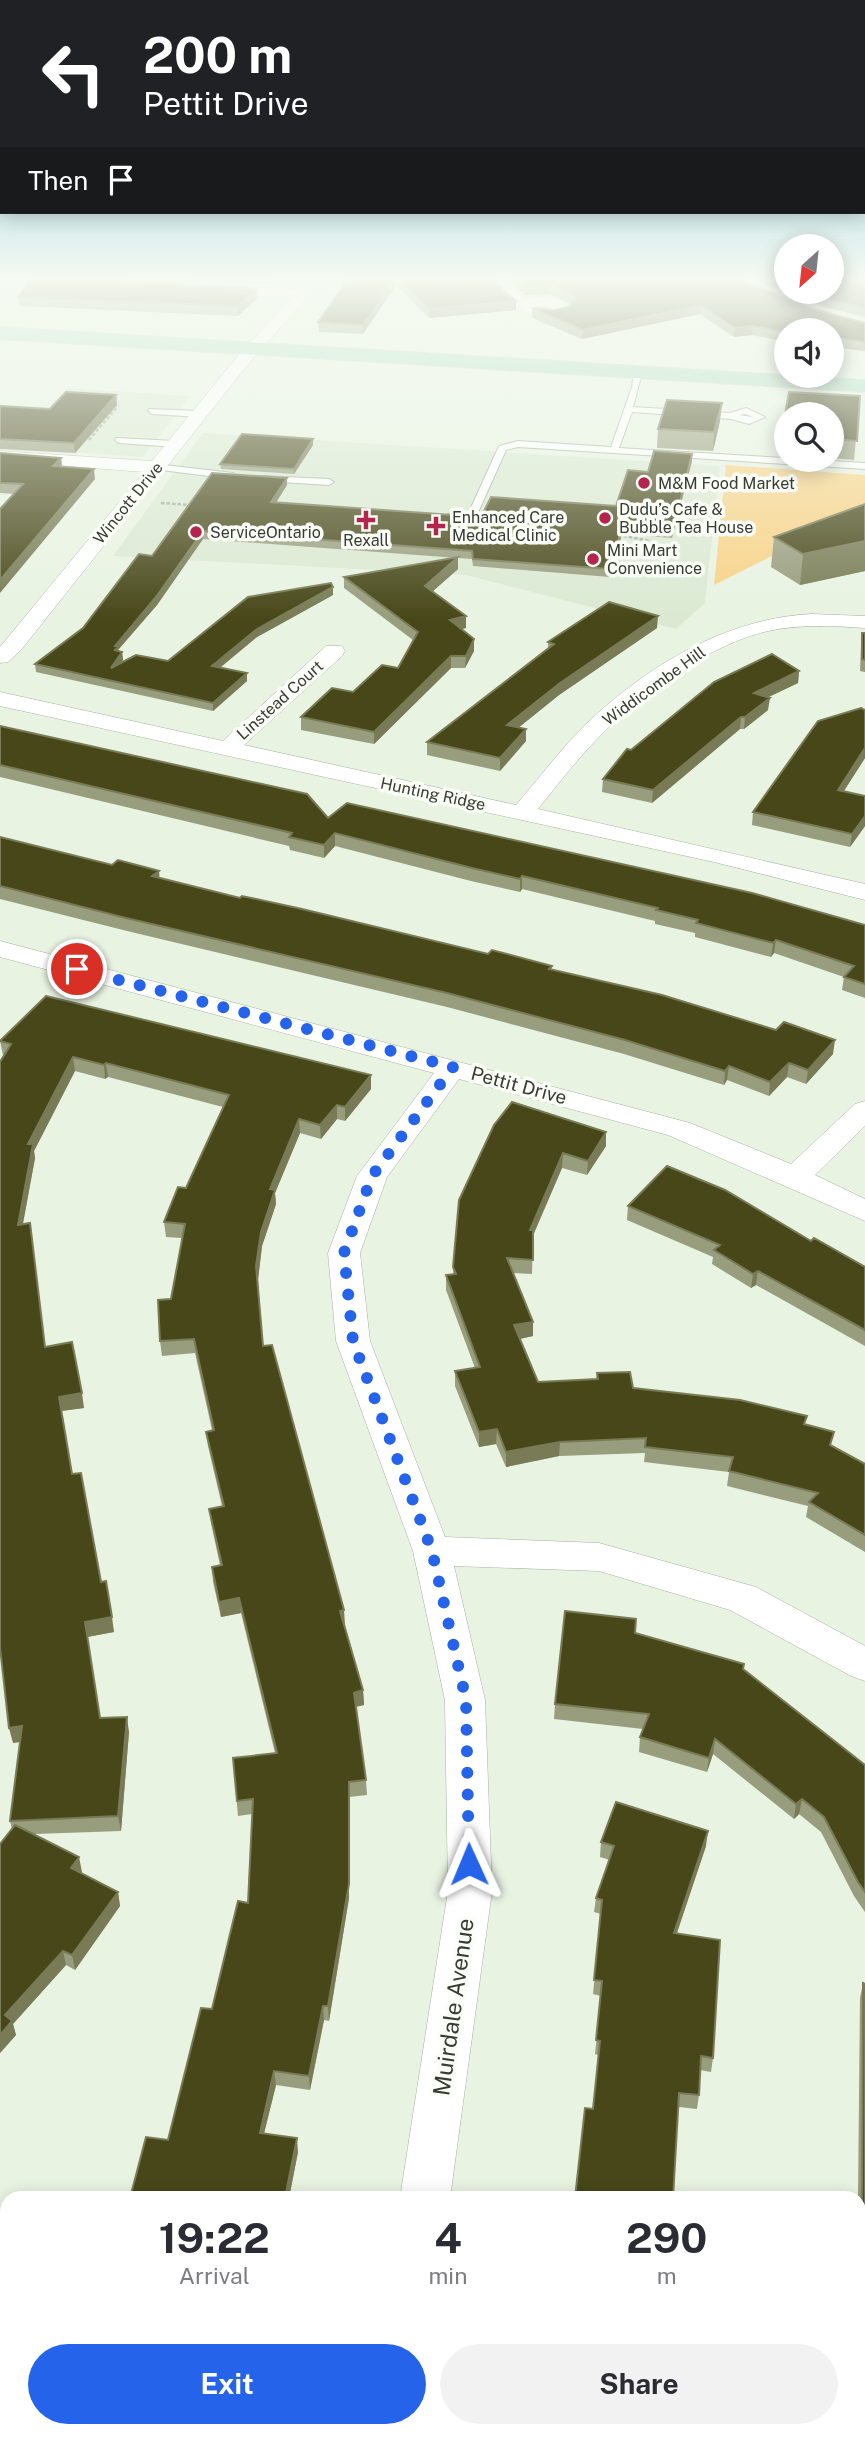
<!DOCTYPE html>
<html lang="en">
<head>
<meta charset="utf-8">
<style>
	:root { --surface:#fff; --page:#f2f2f3; --text:#2b2b33; --muted:#7c7c81; --accent:#2563eb }
	body { margin:0; font-family:"Public Sans",sans-serif; background:var(--page); color:var(--text); height:100vh; display:flex; flex-direction:column; font-size:26px; white-space:nowrap }
	* { box-sizing:border-box; margin:0 }
	p { font-size:23px; color:var(--muted) }
	.icon { flex:none; width:38px; height:38px; fill:none; stroke:currentColor; stroke-width:2; stroke-linecap:round; stroke-linejoin:round }
	.map { position:relative; flex:1; overflow:hidden }
	.drawer { position:absolute; left:0px; top:2191px; width:866px; height:247px; display:flex; flex-direction:column; background:var(--surface); border-radius:21px 21px 0 0; box-shadow:0 4px 18px #0003 }
	.drawer>* { flex:none }
	.banner { position:absolute; left:0px; top:0px; width:866px; height:214px; box-shadow:0 4px 18px #0003; background:#202124; color:#fff; overflow:hidden }
	.needle { width:46px; rotate:207deg }
	.buttons { position:absolute; left:774px; top:234px; display:grid; gap:14px }
	.buttons a { display:grid; place-items:center; width:70px; height:70px; border-radius:50%; background:var(--surface); box-shadow:0 4px 18px #0003; font-size:35px }
	.pin { position:absolute; display:grid; place-items:center; width:60px; height:60px; color:#fff; margin:-30px; border:4px solid #fff; border-radius:50%; box-shadow:0 2px 7px #0007 }
	.me { position:absolute; width:77px; margin:-38px; rotate:359deg; stroke-linejoin:round; filter:drop-shadow(0 0 5px #0008) }
	.turn { display:flex; align-items:center; gap:24px; height:147px; padding:0 28px; font-size:32px }
	.turn .icon { width:91px; height:91px; stroke-width:2.5 }
	.turn b { display:block; font-size:49px; line-height:60px }
	.then { display:flex; align-items:center; height:66px; padding:0 28px; background:#0003; gap:14px; font-size:26px }
	.eta { display:flex; justify-content:space-evenly; align-items:center; height:119px; text-align:center }
	.eta b { font-size:42px; font-weight:700; line-height:49px }
	.action { display:flex; gap:14px; margin-top:auto; padding:14px 28px }
	.action a { flex:1; height:80px; border-radius:42px; background:var(--accent); color:#fff; font-size:28px; font-weight:700; line-height:80px; text-align:center }
	.action a+a { background:var(--page); color:var(--text) }
	.map>svg:first-child { display:block }
	.built { fill:#dbe9d2 }
	.green { fill:#f8d286 }
	.lines { fill:none; stroke-linecap:round; stroke-linejoin:round }
	.service-casing { stroke:#a7b1a1; stroke-width:2 }
	.minor-casing { stroke:#a7b1a1; stroke-width:1 }
	.primary-casing { stroke:#d3d4d2; stroke-width:2 }
	.path { stroke:#a4ac9f; stroke-width:2.5; stroke-dasharray:3.5 2; stroke-linecap:butt }
	.service { fill:#fff; fill-rule:evenodd }
	.minor { fill:#fff; fill-rule:evenodd }
	.primary { fill:#a9dcc0; fill-rule:evenodd }
	.wall { fill:#989d7e }
	.shaded-wall { fill:#787b55 }
	.building { fill:#474719; stroke:#787b55; stroke-width:2 }
	.route { stroke:#2563eb; stroke-width:12; stroke-dasharray:0 21.6 }
	.poi-dot { fill:#b5244d; stroke:#fafef7; stroke-width:2.5 }
	.labels { text-anchor:middle; dominant-baseline:central; stroke-width:7; stroke-linejoin:round; paint-order:stroke }
	.far-poi-label { font-size:16px; fill:#373b34; stroke:#fafef7; text-anchor:start }
	.far-street-label { font-size:16px; fill:#373b34; stroke:#fafef7 }
	.street-label { font-size:19px; fill:#373b34; stroke:#fafef7 }
	.near-street-label { font-size:23px; fill:#373b34; stroke:#fafef7 }
</style>
</head>
<body>
<div class="map">
<svg width="865" height="2437" viewBox="0 0 865 2437">
	<rect width="100%" height="100%" fill="#e9f3e2"/>
	<path class="built" d="M67,388L190,396L143,457L11,448Z
		M203,433L720,466L705,603L676,629L466,575L113,556Z"/>
	<path class="green" d="M726,465L865,475V517L830,527L714,585Z"/>
	<g class="lines">
		<g class="service-casing">
			<path id="service" d="M638,371L642,373L633,407L730,413L746,408L765,417L749,424L731,419L632,412L619,448L865,463V469L518,447L506,450L476,517L448,518V514L469,512L499,446L518,441L611,447L632,387L634,373ZM745,414L753,417L739,415Z
				M149,409L200,411L204,414L200,417L152,414L148,411Z
				M116,438L176,441L180,444L176,447L119,443L115,440Z
				M156,464L233,473L238,476L233,479L153,469V465Z
				M262,476L329,479L334,482L329,485L265,481L262,480Z"/>
		</g>
		<g class="minor-casing">
			<path id="minor" d="M309,278H324L249,363L21,650L8,662L0,663V647L144,472L0,461V451L152,461L237,357L291,298L212,293L205,289L207,286L299,289Z
				M489,278H504L524,298L547,296L572,307L567,314C529,324 510,308 489,278ZM546,306L552,308L533,307Z
				M812,614L865,616V628C833,626 800,624 768,631C712,643 641,694 601,735C578,758 558,784 538,809L865,884V900L714,862L0,706V692L223,741L326,646H342L345,651L342,656L244,745L516,805C539,778 561,749 586,724C647,666 726,618 812,614Z
				M0,941L690,1123L791,1164L855,1104L865,1101V1126L815,1175L865,1199V1221L668,1135L459,1079L387,1177L360,1253L370,1341L445,1537L599,1543L756,1587L865,1646V1681L851,1676L730,1610L599,1571L454,1566L485,1700L492,1891L450,2198H400L448,1891L445,1700L413,1551L336,1341L328,1253L357,1176L434,1073L0,957Z
				M364,2431H418L417,2437H363Z"/>
		</g>
		<g class="primary-casing">
			<path id="primary" d="M0,327L865,380V392L0,339Z"/>
		</g>
		<path class="path" d="M89,440L118,406
			M161,503L192,505
			M618,535L651,541"/>
		<use href="#service" class="service"/>
		<use href="#minor" class="minor"/>
		<use href="#primary" class="primary"/>
	</g>
	<path class="wall" d="M161,278H273L268,284Z
		M352,278H494L516,310L429,318L396,285L363,334L319,332L318,322Z
		M507,278H736L813,309L865,323V351L831,347V331H786V342L752,335L734,337L700,314L582,339L532,318V308L554,310L568,307L571,304L548,294L525,295Z
		M750,278H786V292H831L865,278V317L824,307Z
		M256,289L257,298L238,316L20,306L18,297Z
		M789,392L860,396L854,460L831,458V415H786V455H779Z
		M116,395L117,405L75,453L0,449V406L50,409Z
		M720,421L713,451L657,448L658,429Z
		M313,445L294,474L221,469L220,464Z
		M0,453L61,458L62,467L95,479L14,494L0,493Z
		M692,454V461L672,538L622,534L610,577L473,566L472,559L458,558V569L432,592L466,628L461,629L474,651L465,668H451L374,744L301,730V717L353,692L398,668L413,640L344,588V577L457,558L203,539L157,605L118,650L122,652L123,660L121,662L168,661L333,595L257,637L220,668L247,681L213,711L36,672L35,664L83,628L152,556L287,485L276,502L481,517L616,506L648,472Z
		M865,504V571L800,585L771,567L774,537Z
		M657,628L559,695L519,727L526,741L500,771L427,755V742L548,649V642Z
		M862,633H865V672L860,671L861,645Z
		M799,671L798,683L768,697V710L744,729H740L652,803L602,792L603,779L631,750Z
		M865,710V758L844,791L865,796V826L850,847L752,825L753,812Z
		M0,726L328,818L865,925V998L842,990L844,977L774,953L771,957L695,937V933L655,924V921L522,889L520,892L471,881L335,846L324,858L290,850L289,846L0,777Z
		M0,837L240,898L488,954L552,966L551,970L833,1054L806,1084L787,1077L769,1096L727,1080L724,1085L624,1054L447,1007L127,931L0,899Z
		M0,1041L371,1075V1089L345,1121L337,1119L321,1139L300,1133L275,1193L276,1204L262,1246L258,1279L263,1346L345,1625L363,1690L364,1705L356,1707L366,1780L367,1795L349,1797V1898L329,2021L324,2020L310,2090L276,2085L264,2133L298,2152L289,2198H130L168,2140L248,1903L252,1814L238,1816L233,1758L275,1753L241,1613L221,1617L213,1582L212,1567L220,1565L211,1523L209,1509L222,1506L208,1446L206,1432L212,1430L195,1353L162,1356L160,1341L171,1299L182,1238L166,1237L164,1222L186,1188L223,1107L108,1077L105,1079L75,1071L34,1151L35,1158L23,1224L32,1237L45,1347L84,1408L61,1411L72,1474L114,1632L87,1637L100,1718L129,1732L121,1831L35,1834L82,1872L81,1873L118,1892L120,1906L75,1970L66,1965L13,2024L16,2035L0,2053L12,1829L10,1821L20,1742L13,1743L4,1055H3Z
		M606,1132V1146L587,1175L562,1168L533,1236L532,1274L513,1273L533,1322V1336L520,1339L538,1382L596,1379L597,1373L633,1388L805,1425L831,1445L865,1464V1552L806,1517L808,1506L727,1486L729,1472L644,1462L645,1453L559,1456L506,1467L496,1444L479,1447L455,1386V1371L475,1368L446,1290V1275L453,1274L459,1200Z
		M628,1206L811,1241L865,1267V1346L756,1285L751,1288L712,1264L713,1257L627,1220Z
		M635,1633L743,1670L865,1765V1912L854,1896L821,1832L799,1814L794,1819L713,1754L707,1772L639,1752L640,1737L643,1729L554,1719L555,1704Z
		M601,1842L706,1846L676,1934L713,2058L711,2072L700,2070L699,2095L697,2109L679,2107L593,2109L598,2055L595,2054L601,1996L593,1994L601,1914L594,1912L596,1898L610,1860L600,1857Z
		M863,1983L865,2437H860L858,2198L860,1998Z"/>
	<path class="shaded-wall" d="M268,278H273L268,284Z
		M395,278H396V285L363,334V325Z
		M548,284V294L525,295V286Z
		M256,289L257,298L238,316V306Z
		M516,301V310L429,318V309Z
		M701,305L700,314L582,339L583,330Z
		M753,326L752,335L734,337L735,328Z
		M116,395L117,405L75,453L74,443Z
		M722,403L720,421L713,451L714,432Z
		M313,439V445L294,474V469Z
		M692,454V461L672,538L673,531Z
		M61,458L62,468L53,466Z
		M94,469L95,479L0,593V580Z
		M287,478V485L272,509L271,502Z
		M622,527V534L610,577V569Z
		M203,531V539L157,605L118,650L119,655L116,658L115,646Z
		M865,541V571L800,585L803,554Z
		M458,557V569L425,598V586Z
		M333,587V595L257,637L212,674V666L257,629Z
		M466,616V628L450,632V620Z
		M658,616L657,628L559,695L507,737V725L560,683Z
		M474,639V651L465,668L466,656Z
		M122,652L123,660L111,676V668Z
		M451,656V668L374,744V732Z
		M799,671L798,683L752,705L754,693Z
		M247,673V681L213,711V703Z
		M770,698L768,710L744,729L745,717Z
		M741,717L740,729L652,803L653,790Z
		M526,729V741L500,771V758Z
		M865,748V758L836,803L838,790Z
		M865,816V826L850,847L852,834Z
		M335,833V846L324,858V845Z
		M159,871L160,884L152,876Z
		M522,876V889L520,892V879Z
		M776,940L774,953L771,957L773,943Z
		M835,1040L833,1054L806,1084L808,1070Z
		M73,1057L75,1071L34,1151L35,1158L20,1239L18,1225L28,1144Z
		M106,1063L108,1077L105,1079L104,1065Z
		M789,1063L787,1077L769,1096L770,1082Z
		M729,1066L727,1080L724,1085L725,1071Z
		M371,1075V1089L345,1121V1107Z
		M337,1105V1119L321,1139L320,1125Z
		M299,1119L300,1133L275,1193L276,1204L262,1246L258,1280L256,1266L261,1232L270,1189Z
		M606,1132V1146L587,1175L588,1161Z
		M563,1153L562,1168L529,1244L530,1230Z
		M30,1223L32,1237L47,1362L45,1347Z
		M758,1271L756,1285L751,1288L753,1274Z
		M533,1322V1336L514,1340V1325Z
		M82,1393L84,1408L61,1411L59,1397Z
		M497,1429L496,1444L479,1447V1432Z
		M560,1442L559,1456L506,1467V1452Z
		M239,1598L241,1613L221,1617L219,1602Z
		M344,1610L345,1625H341L340,1611Z
		M112,1617L114,1632L87,1637L85,1622Z
		M363,1690L364,1705L354,1707V1693Z
		M127,1717L129,1732L121,1831L118,1816Z
		M22,1726L25,1741L13,1743L9,1728Z
		M715,1739L713,1754L707,1772L709,1758Z
		M349,1782V1898L329,2021L328,2006Z
		M802,1799L799,1814L794,1819L796,1804Z
		M708,1831L706,1846L672,1948L674,1933Z
		M79,1857L82,1872L74,1883L71,1868Z
		M118,1892L120,1906L75,1970L72,1955Z
		M63,1951L66,1965L13,2024L16,2035L0,2053V2035L5,2015Z
		M323,2006L324,2020L310,2090L309,2076Z
		M274,2071L276,2085L261,2146L260,2133Z
		M297,2138L298,2152L289,2198H285Z
		M263,2431H267L266,2437H262Z"/>
	<path class="building" d="M32,278H91L256,289L238,306L18,297Z
		M352,278H395L363,325L318,322L348,279H351Z
		M398,278H494L503,290L516,301L429,309Z
		M516,278H736L813,309L865,323V342L831,337V331H786V332L753,326L735,328L701,305L583,330L532,308L554,310L568,307L575,299L573,295L548,284L525,286Z
		M774,278H786V283Z
		M831,278H865V308L825,298L810,292H831Z
		M66,392L116,395L74,443L0,439V406L50,409Z
		M789,392L860,396L857,441L831,439V415H786V437L781,436Z
		M667,400L722,403L714,432L658,429Z
		M242,434L313,439L294,469L220,464Z
		M654,451L692,454L673,531L622,527L610,569L473,559L472,551L203,531L156,597L115,646L118,647L115,650L122,652L111,668L136,655L168,661L248,597L331,583L333,587L257,629L212,666L247,673L213,703L35,664L83,628L139,554L152,556L212,473L287,478L271,502L481,517L491,497L616,506L628,470L648,472Z
		M0,453L61,458L53,466L94,469L0,580V509L23,484L0,483Z
		M865,504V541L803,554L774,537Z
		M458,557L425,586L466,616L450,620L474,639L466,656H451L374,732L301,717L332,688L353,692L382,665L398,668L418,632L344,577Z
		M609,602L658,616L560,683L507,725L526,729L500,758L427,742L554,644L548,642Z
		M862,633H865V660L862,659Z
		M772,654L799,671L754,693L770,698L745,717H741L653,790L603,779L627,749L631,750L714,682Z
		M861,708L865,710V748L838,790L865,796V816L852,834L753,812L818,721Z
		M0,726L307,794L328,818L347,803L752,893L865,925V984L844,977L854,966L776,940L773,943L696,923L698,920L656,910L658,908L522,876L520,879L472,868L335,833L324,845L289,837L292,833L0,765Z
		M0,837L112,865L118,860L152,869L159,871L152,876L240,898L242,896L302,909L488,954L492,950L552,966L549,969L662,995L776,1030L784,1022L835,1040L808,1070L789,1063L770,1082L729,1066L725,1071L625,1040L447,993L126,918L0,886Z
		M46,996L371,1075L345,1107L337,1105L320,1125L299,1119L270,1189L275,1190L261,1232L256,1266L263,1346L272,1345L344,1610L340,1611L363,1690L354,1693L366,1780L349,1782V1884L328,2006H323L309,2076L274,2071L260,2133L297,2138L285,2198H130L146,2137L168,2140L201,2008L212,2009L238,1901L248,1903L253,1799L237,1801L233,1758L277,1753L239,1598L219,1602L212,1567L222,1565L209,1509L224,1506L206,1432L214,1430L194,1339L160,1341L158,1300L171,1299L185,1224L164,1222L178,1187L186,1188L229,1095L106,1063L104,1065L73,1057L28,1144H33L18,1225L30,1223L45,1347L72,1342L82,1393L59,1397L72,1474L81,1473L101,1582L106,1581L112,1617L85,1622L100,1718L127,1717L118,1816L10,1821L22,1726L9,1728L0,1647V1062L11,1044L0,1041Z
		M512,1102L606,1132L588,1161L563,1153L530,1230H533V1260L507,1258L533,1322L514,1325L538,1382L598,1379L597,1373L630,1372L633,1388L740,1400L807,1416L804,1424L834,1432L830,1445L865,1464V1535L809,1502L818,1493L729,1471L733,1457L645,1447L646,1438L560,1442L506,1452L497,1429L479,1432L455,1371L480,1367L446,1275L456,1274L453,1267L459,1200L494,1125Z
		M667,1166L725,1190L811,1241L814,1238L865,1267V1330L758,1271L753,1274L714,1250L720,1245L628,1206Z
		M565,1611L636,1619L635,1633L744,1664L743,1669L865,1765V1892L858,1882L824,1817L802,1799L796,1804L715,1739L709,1758L640,1737L649,1714L555,1704Z
		M616,1802L708,1831L674,1933L720,1940L713,2058L701,2056L699,2095L679,2093L673,2198H575L585,2108L593,2109L600,2041L596,2040L602,1981L594,1980L602,1900L596,1898L614,1846L601,1842Z
		M15,1825L79,1857L71,1868L118,1892L72,1955L63,1951L5,2015L12,2021L0,2035V1844Z
		M863,1983L865,1984V2437L862,2226Z
		M0,2355L7,2356V2431H263L262,2437H0Z
		M547,2431H659V2437H546Z"/>
	<linearGradient id="sky" x2="0" y2="1"><stop stop-color="#6bbcd5"/><stop offset="0.45" stop-color="#f5faf2"/><stop offset="1" stop-color="#f5faf2" stop-opacity="0"/></linearGradient>
	<rect width="865" height="619" fill="url(#sky)"/>
	<g class="lines">
		<path class="route" d="M77,969L453,1067L372,1176L344,1253L353,1341L432,1551L466,1700L469,1864"/>
	</g>
	<g class="poi-dot">
		<circle cx="644" cy="483" r="7"/>
		<circle cx="605" cy="518" r="7"/>
		<path d="M362.5 509.5h7v7h7v7h-7v7h-7v-7h-7v-7h7z"/>
		<path d="M432.5 515.5h7v7h7v7h-7v7h-7v-7h-7v-7h7z"/>
		<circle cx="196" cy="532" r="7"/>
		<circle cx="593" cy="559" r="7"/>
	</g>
	<g class="labels">
		<g class="far-poi-label">
			<text x="658" y="483">M&amp;M Food Market</text>
			<text x="619" y="509">Dudu’s Cafe &amp;<tspan x="619" dy="18">Bubble Tea House</tspan></text>
			<text x="452" y="517">Enhanced Care<tspan x="452" dy="18">Medical Clinic</tspan></text>
			<text x="210" y="532">ServiceOntario</text>
			<text x="366" y="540" text-anchor="middle">Rexall</text>
			<text x="607" y="550">Mini Mart<tspan x="607" dy="18">Convenience</tspan></text>
		</g>
		<g class="far-street-label">
			<text transform="translate(128 503) rotate(-51)">Wincott Drive</text>
			<text transform="translate(654 686) rotate(-36)">Widdicombe Hill</text>
			<text transform="translate(280 700) rotate(-42)">Linstead Court</text>
			<text transform="translate(433 794) rotate(12)">Hunting Ridge</text>
		</g>
		<g class="street-label">
			<text transform="translate(519 1085) rotate(15)">Pettit Drive</text>
		</g>
		<g class="near-street-label">
			<text transform="translate(453 2007) rotate(-82)">Muirdale Avenue</text>
		</g>
	</g>
</svg>
<div class="buttons">
<a><svg class="needle" viewBox="-14 -14 28 28"><path d="M0-13l5 13h-10z" fill="#e53935"/><path d="M0 13l5-13h-10z" fill="#7c7c81"/></svg></a>
<a><svg class="icon" aria-label="sound" viewBox="0 0 24 24"><path d="M4 9h4l5-4v14l-5-4H4zM17 9q2 3 0 6"/></svg></a>
<a><svg class="icon" aria-label="search" viewBox="0 0 24 24"><circle cx="10" cy="10" r="6"/><path d="M15 15l6 6"/></svg></a>
</div>
<div class="pin" style="left:77px;top:969px;background:#d93025"><svg class="icon" aria-label="arrive" viewBox="0 0 24 24"><path d="M6 21V4h12l-3 4 3 4H6"/></svg></div>
<svg class="me" style="left:469px;top:1864px" viewBox="-20 -20 40 40"><path d="M0-17L14 15 0 8-14 15z" fill="#2563eb" stroke="#fff" stroke-width="4"/></svg>
<div class="banner">
<div class="turn"><svg class="icon" aria-label="left" viewBox="0 0 24 24"><path d="M17 20v-9H6M10 6l-5 5 5 5"/></svg><div><b>200 m</b>Pettit Drive</div></div>
<div class="then">Then<svg class="icon" aria-label="arrive" viewBox="0 0 24 24"><path d="M6 21V4h12l-3 4 3 4H6"/></svg></div>
</div>
<section class="drawer">
<div class="eta">
<div><b>19:22</b><p>Arrival</p></div>
<div><b>4</b><p>min</p></div>
<div><b>290</b><p>m</p></div>
</div>
<div class="action"><a>Exit</a><a>Share</a></div>
</section>
</div>
</body>
</html>
